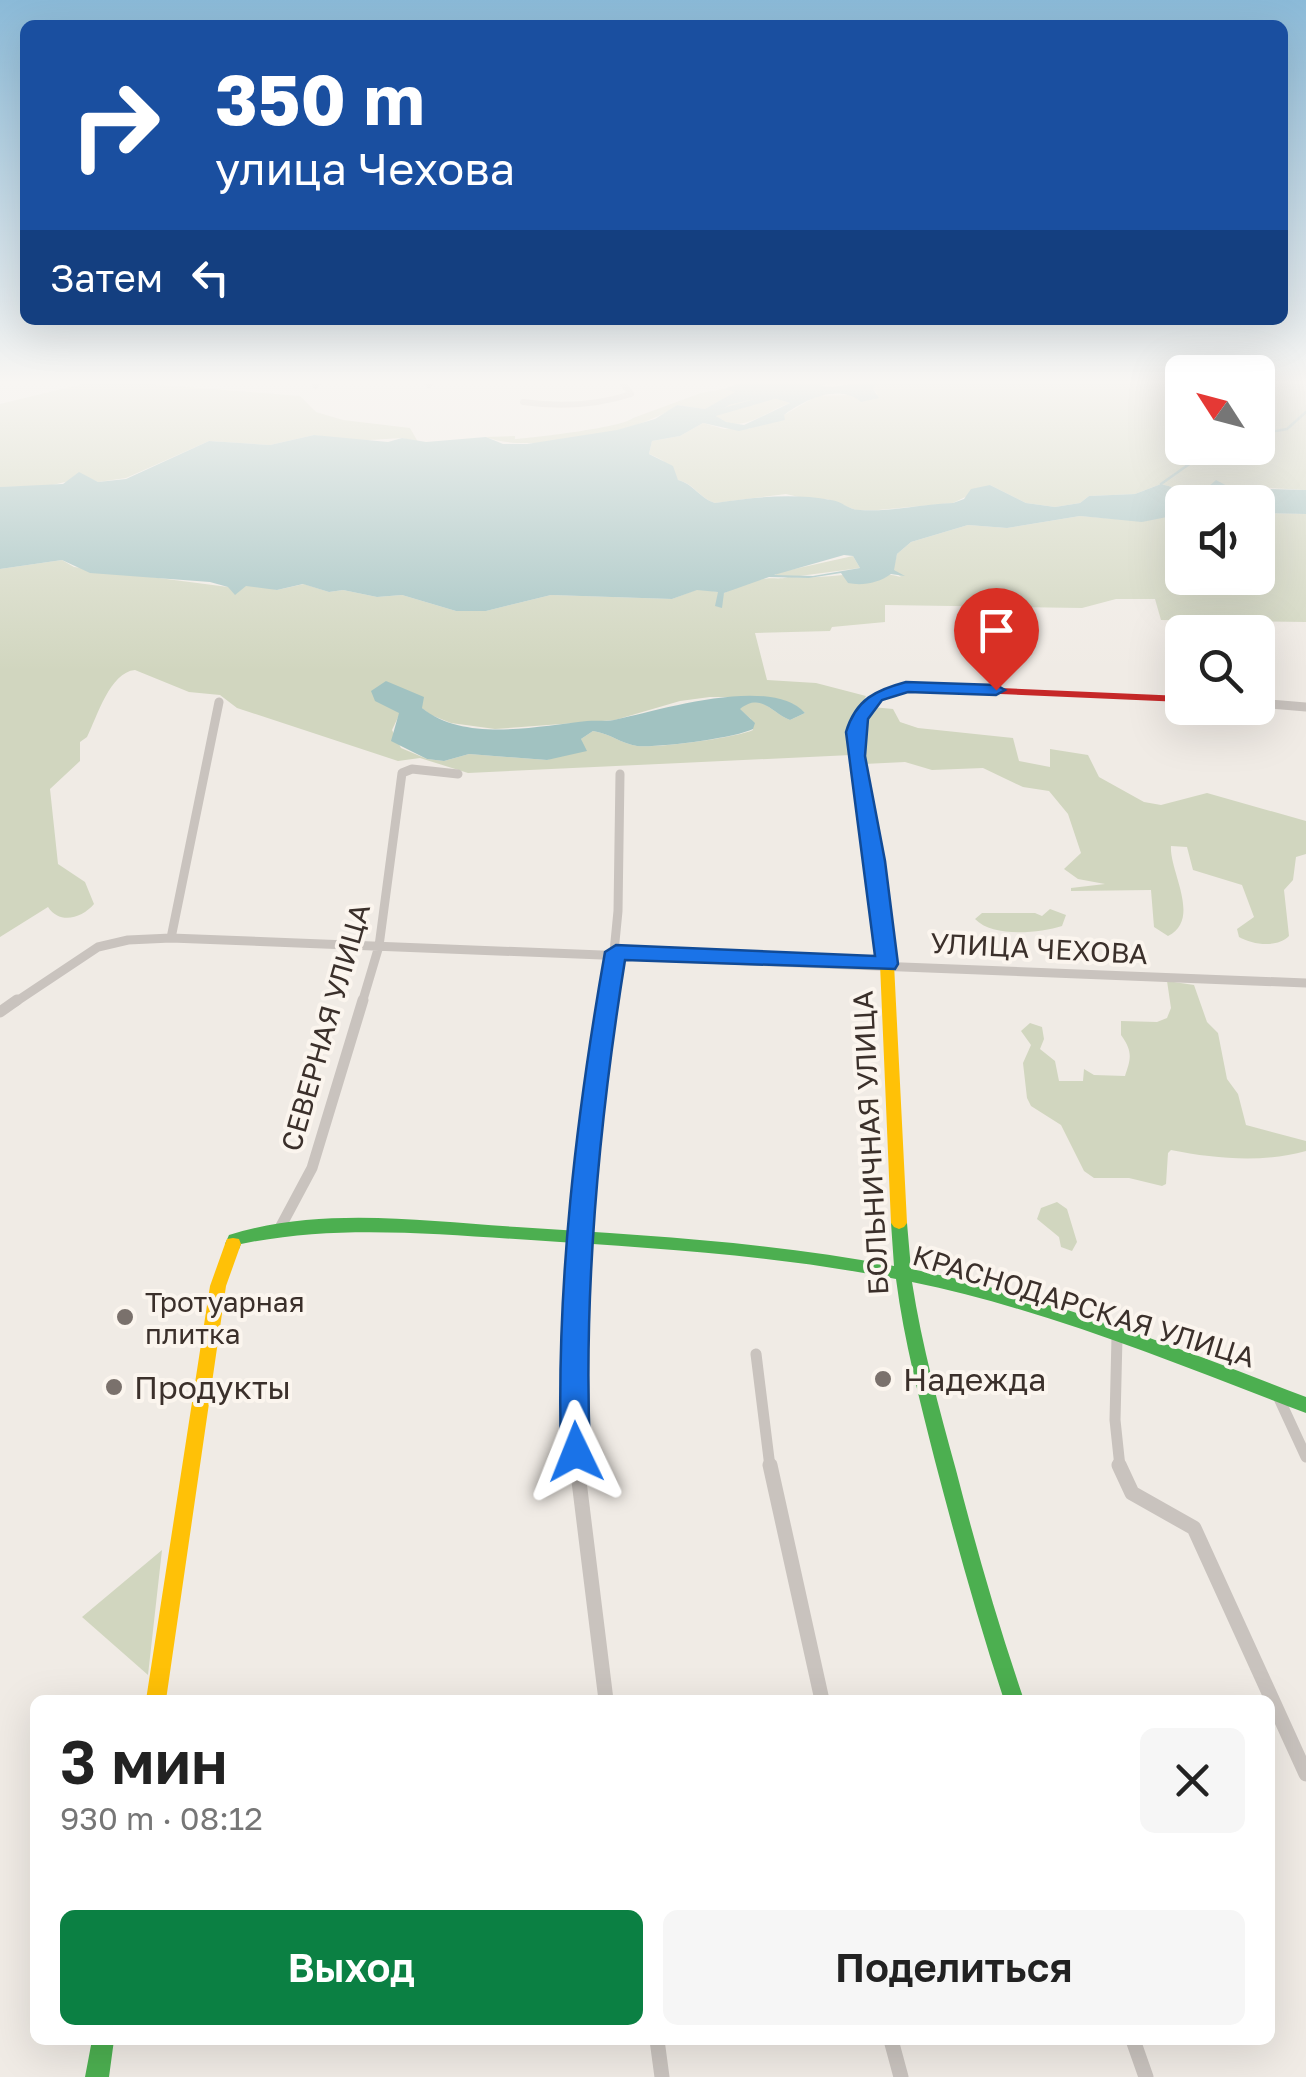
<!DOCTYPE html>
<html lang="ru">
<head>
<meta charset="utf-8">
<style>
	:root { --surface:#fff; --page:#f6f6f6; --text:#222; --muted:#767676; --accent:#0b8043 }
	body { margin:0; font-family:"Golos Text",sans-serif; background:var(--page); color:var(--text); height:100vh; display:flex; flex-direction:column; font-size:38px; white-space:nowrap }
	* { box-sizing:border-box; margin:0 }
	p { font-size:32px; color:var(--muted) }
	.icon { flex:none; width:55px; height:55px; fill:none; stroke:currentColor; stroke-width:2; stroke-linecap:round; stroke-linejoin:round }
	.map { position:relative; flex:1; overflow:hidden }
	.sheet { position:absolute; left:30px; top:1695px; width:1245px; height:350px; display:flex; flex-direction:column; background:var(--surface); border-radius:15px; box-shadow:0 10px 40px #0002 }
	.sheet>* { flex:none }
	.guide { position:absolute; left:20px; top:20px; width:1268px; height:305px; border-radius:15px; box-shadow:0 10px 40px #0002; background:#1a4fa0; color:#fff; overflow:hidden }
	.needle { width:65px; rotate:306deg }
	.fabs { position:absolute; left:1165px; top:355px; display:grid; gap:20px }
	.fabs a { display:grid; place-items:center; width:110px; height:110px; border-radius:15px; background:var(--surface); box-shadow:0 10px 40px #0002; font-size:50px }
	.pin { position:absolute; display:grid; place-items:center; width:85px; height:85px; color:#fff; margin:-102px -42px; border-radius:50% 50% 50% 0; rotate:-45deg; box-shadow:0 0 10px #0007 }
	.pin .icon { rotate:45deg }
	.me { position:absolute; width:110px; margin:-55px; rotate:358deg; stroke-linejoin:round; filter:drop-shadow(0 0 8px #0008) }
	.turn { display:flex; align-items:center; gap:35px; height:210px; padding:0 30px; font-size:45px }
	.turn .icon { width:130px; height:130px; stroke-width:2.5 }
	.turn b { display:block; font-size:70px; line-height:85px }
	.then { display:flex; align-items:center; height:95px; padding:0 30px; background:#0003; gap:20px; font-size:38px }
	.round { display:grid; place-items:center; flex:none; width:105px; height:105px; border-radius:15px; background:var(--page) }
	.summary { display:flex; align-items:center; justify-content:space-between; height:170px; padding:0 30px }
	h1 { font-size:60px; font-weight:600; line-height:75px }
	.cta { display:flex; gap:20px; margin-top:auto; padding:20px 30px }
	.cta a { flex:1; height:115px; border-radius:15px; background:var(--accent); color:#fff; font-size:40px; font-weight:600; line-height:115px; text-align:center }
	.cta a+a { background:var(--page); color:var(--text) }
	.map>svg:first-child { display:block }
	.green { fill:#d1d6bf; fill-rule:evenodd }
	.water { fill:#a1c2c1; fill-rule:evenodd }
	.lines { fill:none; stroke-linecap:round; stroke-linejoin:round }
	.stream { stroke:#a1c2c1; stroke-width:2.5 }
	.river { fill:#a1c2c1; fill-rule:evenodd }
	.street-far3 { stroke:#c9c3be; stroke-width:6 }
	.street-far2 { stroke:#c9c3be; stroke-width:9 }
	.street-far1 { stroke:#c9c3be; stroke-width:11 }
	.street { stroke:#c9c3be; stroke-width:15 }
	.fast { fill:#4caf50; fill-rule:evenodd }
	.slow { fill:#ffc107; fill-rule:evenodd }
	.jam { fill:#c62828; fill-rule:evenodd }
	.route { fill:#1a73e8; stroke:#114b97; stroke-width:2.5 }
	.poi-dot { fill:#7a716c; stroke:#fbf5ee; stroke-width:4 }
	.labels { text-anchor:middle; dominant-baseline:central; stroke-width:8; stroke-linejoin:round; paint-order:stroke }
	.street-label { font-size:28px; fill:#3b302b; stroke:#fbf5ee }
	.poi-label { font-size:28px; fill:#3b302b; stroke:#fbf5ee; text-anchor:start }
	.near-poi-label { font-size:32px; fill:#3b302b; stroke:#fbf5ee; text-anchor:start }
</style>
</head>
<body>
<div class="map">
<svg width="1306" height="2077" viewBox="0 0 1306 2077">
	<rect width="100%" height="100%" fill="#f0ebe5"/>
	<path class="green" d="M99,380L300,396L316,412L343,420L410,428L418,442L402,438L353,441L314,435L270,445L209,441L126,478L98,482L87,477L48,486L0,487V404Z
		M878,380H1182V448H1258V380H1306V490L1220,485L1179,489L1161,484L1135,494L1089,496L1080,503L1055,507L1026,503L990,485L953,503L878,510H856L827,499H807L786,494L715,503C701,499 693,483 678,480C668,465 667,461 649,454L652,441L680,436L703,423L724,429H748L777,419L817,396L878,394L873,389Z
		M724,389L742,390L705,409L677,405C642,433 525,454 486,437L515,436V439C529,438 622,428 633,418L701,393Z
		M767,395L790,403C764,412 739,437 713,415L729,405Z
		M1258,513L1306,514V622L1161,620L1155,599H1116L1082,608L885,605V622L832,627L830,631L755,633L767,680L816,683L866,696L852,727L851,755L468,773L420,758L398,761L237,708L220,695L189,692L135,670C110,672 97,717 87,737L80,742V761L50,789L58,864L85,882L94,904C82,918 60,925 48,907L0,937V569L62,560L74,567L228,587L261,585L277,590L304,584L329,592L343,590L377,597L402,595L456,611H486L551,595L672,599L698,589L719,592L718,604L724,593C737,587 750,581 763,579C773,577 778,580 788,577H775L776,573L853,556L860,568L792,577C829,580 865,568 901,577L893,570L897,554L911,542L968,525L1007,528L1080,516L1127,520L1182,514V578H1258ZM386,681L431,715L451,723L495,729L615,720L680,701L710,697H745L793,704L805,713L790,720C772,713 760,691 739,709L751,719L753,730C735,738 658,748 637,746C622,744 609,733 593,731L581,739L582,745L547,760L469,754L444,761L427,759L401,748L392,730L400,713Z
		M872,707L893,709L900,722L918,728L1013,738L1019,761L1050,767V749L1088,755L1099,777L1144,802L1161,805L1207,793L1306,821V854L1296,857L1293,880L1284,890L1289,936C1277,948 1253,945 1239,937L1237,929L1254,917L1242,885L1193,870L1187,847L1171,846C1169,871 1202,919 1168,936L1154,927L1151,890L1071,891V888L1105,884L1078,879L1064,869L1081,853L1068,814L1049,791L1023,787L983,768L932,770L905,762L864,764L860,738Z
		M1050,909L1066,915L1062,926C1039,933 993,938 975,919L982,913H1035L1042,916Z
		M1167,981L1194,985L1207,1022L1218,1033L1227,1079L1238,1094L1246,1125L1306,1141V1151C1263,1163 1216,1159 1171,1150L1168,1153L1166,1184L1162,1186L1129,1178H1094L1084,1171L1061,1125L1031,1106L1027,1098L1023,1063L1031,1045L1021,1031L1030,1023L1042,1027L1044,1039L1040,1049L1055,1061L1059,1081H1083L1084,1069L1094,1075L1125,1076C1130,1060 1134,1053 1121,1035V1021L1157,1022L1167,1018L1171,1008Z
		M1057,1202L1067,1209L1077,1242L1072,1251L1061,1247L1059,1237L1037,1219L1041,1208Z
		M162,1550L148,1675L82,1617Z"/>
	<path class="water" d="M749,380H764L765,385L776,380H805V384L832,387L878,380L873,389L879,398L861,402C839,383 804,400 784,415L785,420L739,431L703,423L680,436L652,441L649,454L673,466L678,480C692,483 701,499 715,503C755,497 793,493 831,500C842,501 848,510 860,510C891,512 922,504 953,503L964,499L971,489L990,485L1026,503L1055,507L1080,503L1089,496L1135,494L1161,484L1179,489L1208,487L1216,480L1231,488L1306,490V514L1258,513V502H1182V514L1142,522L1080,516L1007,528L968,525L911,542L897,554L894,570L905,576L891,574C879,583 862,586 848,583L841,573L809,578L769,577L724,593L722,608L715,606L718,592L697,590L672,599L551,595L486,611H456L402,595L377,597L343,590L329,592L303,584L277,590L246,586L235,595L228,587L210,582L90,573L62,560L0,569V487L63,484L79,472L98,482L126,479L209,441L270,445L314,435L388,442L402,438L426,442L486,437L503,444H527L617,430L655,419L677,405L705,409L735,392L724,389ZM767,396L790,403L744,425L726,422L714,415L729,405ZM844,555L853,556L860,568L813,576L774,575Z
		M386,681L424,697L422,708C466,743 537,726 587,721C598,720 608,722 618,719C660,710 771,675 805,713L790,720C772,713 761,692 740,709L755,723L753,729C735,738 657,748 637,746C622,744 609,733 593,731L581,739L587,751L547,760L469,754L444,761L427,759L391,741L399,713L375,701L371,691Z"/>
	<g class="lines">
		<path class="stream" d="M1258,434L1287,429L1306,412
			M1161,484L1195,460L1229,456V448"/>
		<path class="river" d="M821,380H840L695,422L685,419Z"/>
		<path class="street-far3" d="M428,380L429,385
			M315,386L320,380
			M523,402C560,407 595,406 631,394L620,380"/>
		<path class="street-far2" d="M1258,703L1306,707
			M171,938L219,702
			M14,1003L98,947L128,940L171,938L1306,983
			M362,1003L379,946L402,773L412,769L458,774
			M609,1003L618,911L620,774"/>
		<path class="street-far1" d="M0,1012L17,1000
			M281,1226L312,1168L363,1000
			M1117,1337L1115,1420L1120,1467
			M756,1354L770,1467
			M1277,1394L1306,1457
			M577,1467C563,1311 588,1155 609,1000"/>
		<path class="street" d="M577,1465L606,1700
			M770,1465L822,1700
			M1119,1465L1132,1493L1194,1528L1306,1774
			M657,2040L662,2077
			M891,2040L901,2077
			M1133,2040L1146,2077"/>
		<path class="fast" d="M899,1217L904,1219L907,1223L911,1269C1046,1295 1177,1348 1306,1397V1413C1177,1364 1048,1310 912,1282C922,1346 939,1408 956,1470C976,1548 998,1624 1024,1700H1004C978,1621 956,1541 935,1461C920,1401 904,1341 896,1279C776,1255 653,1248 531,1240C433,1234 337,1224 241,1244L239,1249L233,1250L227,1249L225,1244L229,1235C321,1206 423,1221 517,1227C643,1235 770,1242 894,1266L891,1223L894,1219Z
			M92,2040H114L109,2077H85Z"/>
		<path class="slow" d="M886,690L891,693L872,709L860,731L894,964L907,1223L904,1227L899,1229L894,1227L891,1223L880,964L850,731L864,705Z
			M233,1238L239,1239L241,1244L226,1286L166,1700H146L210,1286L225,1244L227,1239Z"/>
		<path class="jam" d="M906,684L1182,696V702L907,690L886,696L881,693Z"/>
	</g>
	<linearGradient id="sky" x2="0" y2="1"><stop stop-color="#8bbad8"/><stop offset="0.57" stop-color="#f8f6f3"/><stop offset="1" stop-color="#f8f6f3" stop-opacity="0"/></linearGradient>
	<rect width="1306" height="671" fill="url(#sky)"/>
	<path class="route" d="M906,682L996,685L1005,690L996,695L908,692L882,700L868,719L865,756L885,861L898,964L895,969L625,960C599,1122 583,1288 590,1452L586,1462L576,1466L566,1462L561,1452C556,1285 576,1117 605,952L616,945L875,956L846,732C856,699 876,690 906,682Z"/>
	<g class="poi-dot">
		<circle cx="125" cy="1317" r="10"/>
		<circle cx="883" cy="1379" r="10"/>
		<circle cx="114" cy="1387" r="10"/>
	</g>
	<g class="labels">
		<g class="street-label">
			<text transform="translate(1039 948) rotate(3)">УЛИЦА ЧЕХОВА</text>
			<text transform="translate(325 1027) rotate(-74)">СЕВЕРНАЯ УЛИЦА</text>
			<text transform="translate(870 1143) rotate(-93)">БОЛЬНИЧНАЯ УЛИЦА</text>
			<text transform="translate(1084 1306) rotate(17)">КРАСНОДАРСКАЯ УЛИЦА</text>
		</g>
		<g class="poi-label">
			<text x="145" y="1301">Тротуарная<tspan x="145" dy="32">плитка</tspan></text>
		</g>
		<g class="near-poi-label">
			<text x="903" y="1379">Надежда</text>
			<text x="134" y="1387">Продукты</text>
		</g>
	</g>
</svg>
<div class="fabs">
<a><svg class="needle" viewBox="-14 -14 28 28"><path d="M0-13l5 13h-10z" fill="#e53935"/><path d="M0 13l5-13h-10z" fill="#767676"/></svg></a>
<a><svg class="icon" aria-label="sound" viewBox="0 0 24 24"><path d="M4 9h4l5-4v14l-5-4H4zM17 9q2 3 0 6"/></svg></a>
<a><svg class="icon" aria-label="search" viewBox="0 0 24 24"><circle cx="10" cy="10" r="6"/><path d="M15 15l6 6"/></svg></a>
</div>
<div class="pin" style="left:996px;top:690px;background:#d93025"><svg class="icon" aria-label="arrive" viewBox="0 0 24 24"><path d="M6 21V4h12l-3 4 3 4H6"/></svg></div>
<svg class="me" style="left:576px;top:1452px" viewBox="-20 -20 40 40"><path d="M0-17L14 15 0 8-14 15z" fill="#1a73e8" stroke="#fff" stroke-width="4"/></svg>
<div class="guide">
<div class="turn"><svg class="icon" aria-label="right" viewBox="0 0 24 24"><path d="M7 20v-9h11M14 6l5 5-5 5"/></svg><div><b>350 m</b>улица Чехова</div></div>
<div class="then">Затем<svg class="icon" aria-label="left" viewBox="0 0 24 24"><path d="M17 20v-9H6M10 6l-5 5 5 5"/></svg></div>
</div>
<section class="sheet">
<div class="summary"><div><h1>3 мин</h1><p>930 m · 08:12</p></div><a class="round"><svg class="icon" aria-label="close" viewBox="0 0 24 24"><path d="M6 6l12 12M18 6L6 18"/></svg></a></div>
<div class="cta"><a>Выход</a><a>Поделиться</a></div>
</section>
</div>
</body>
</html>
